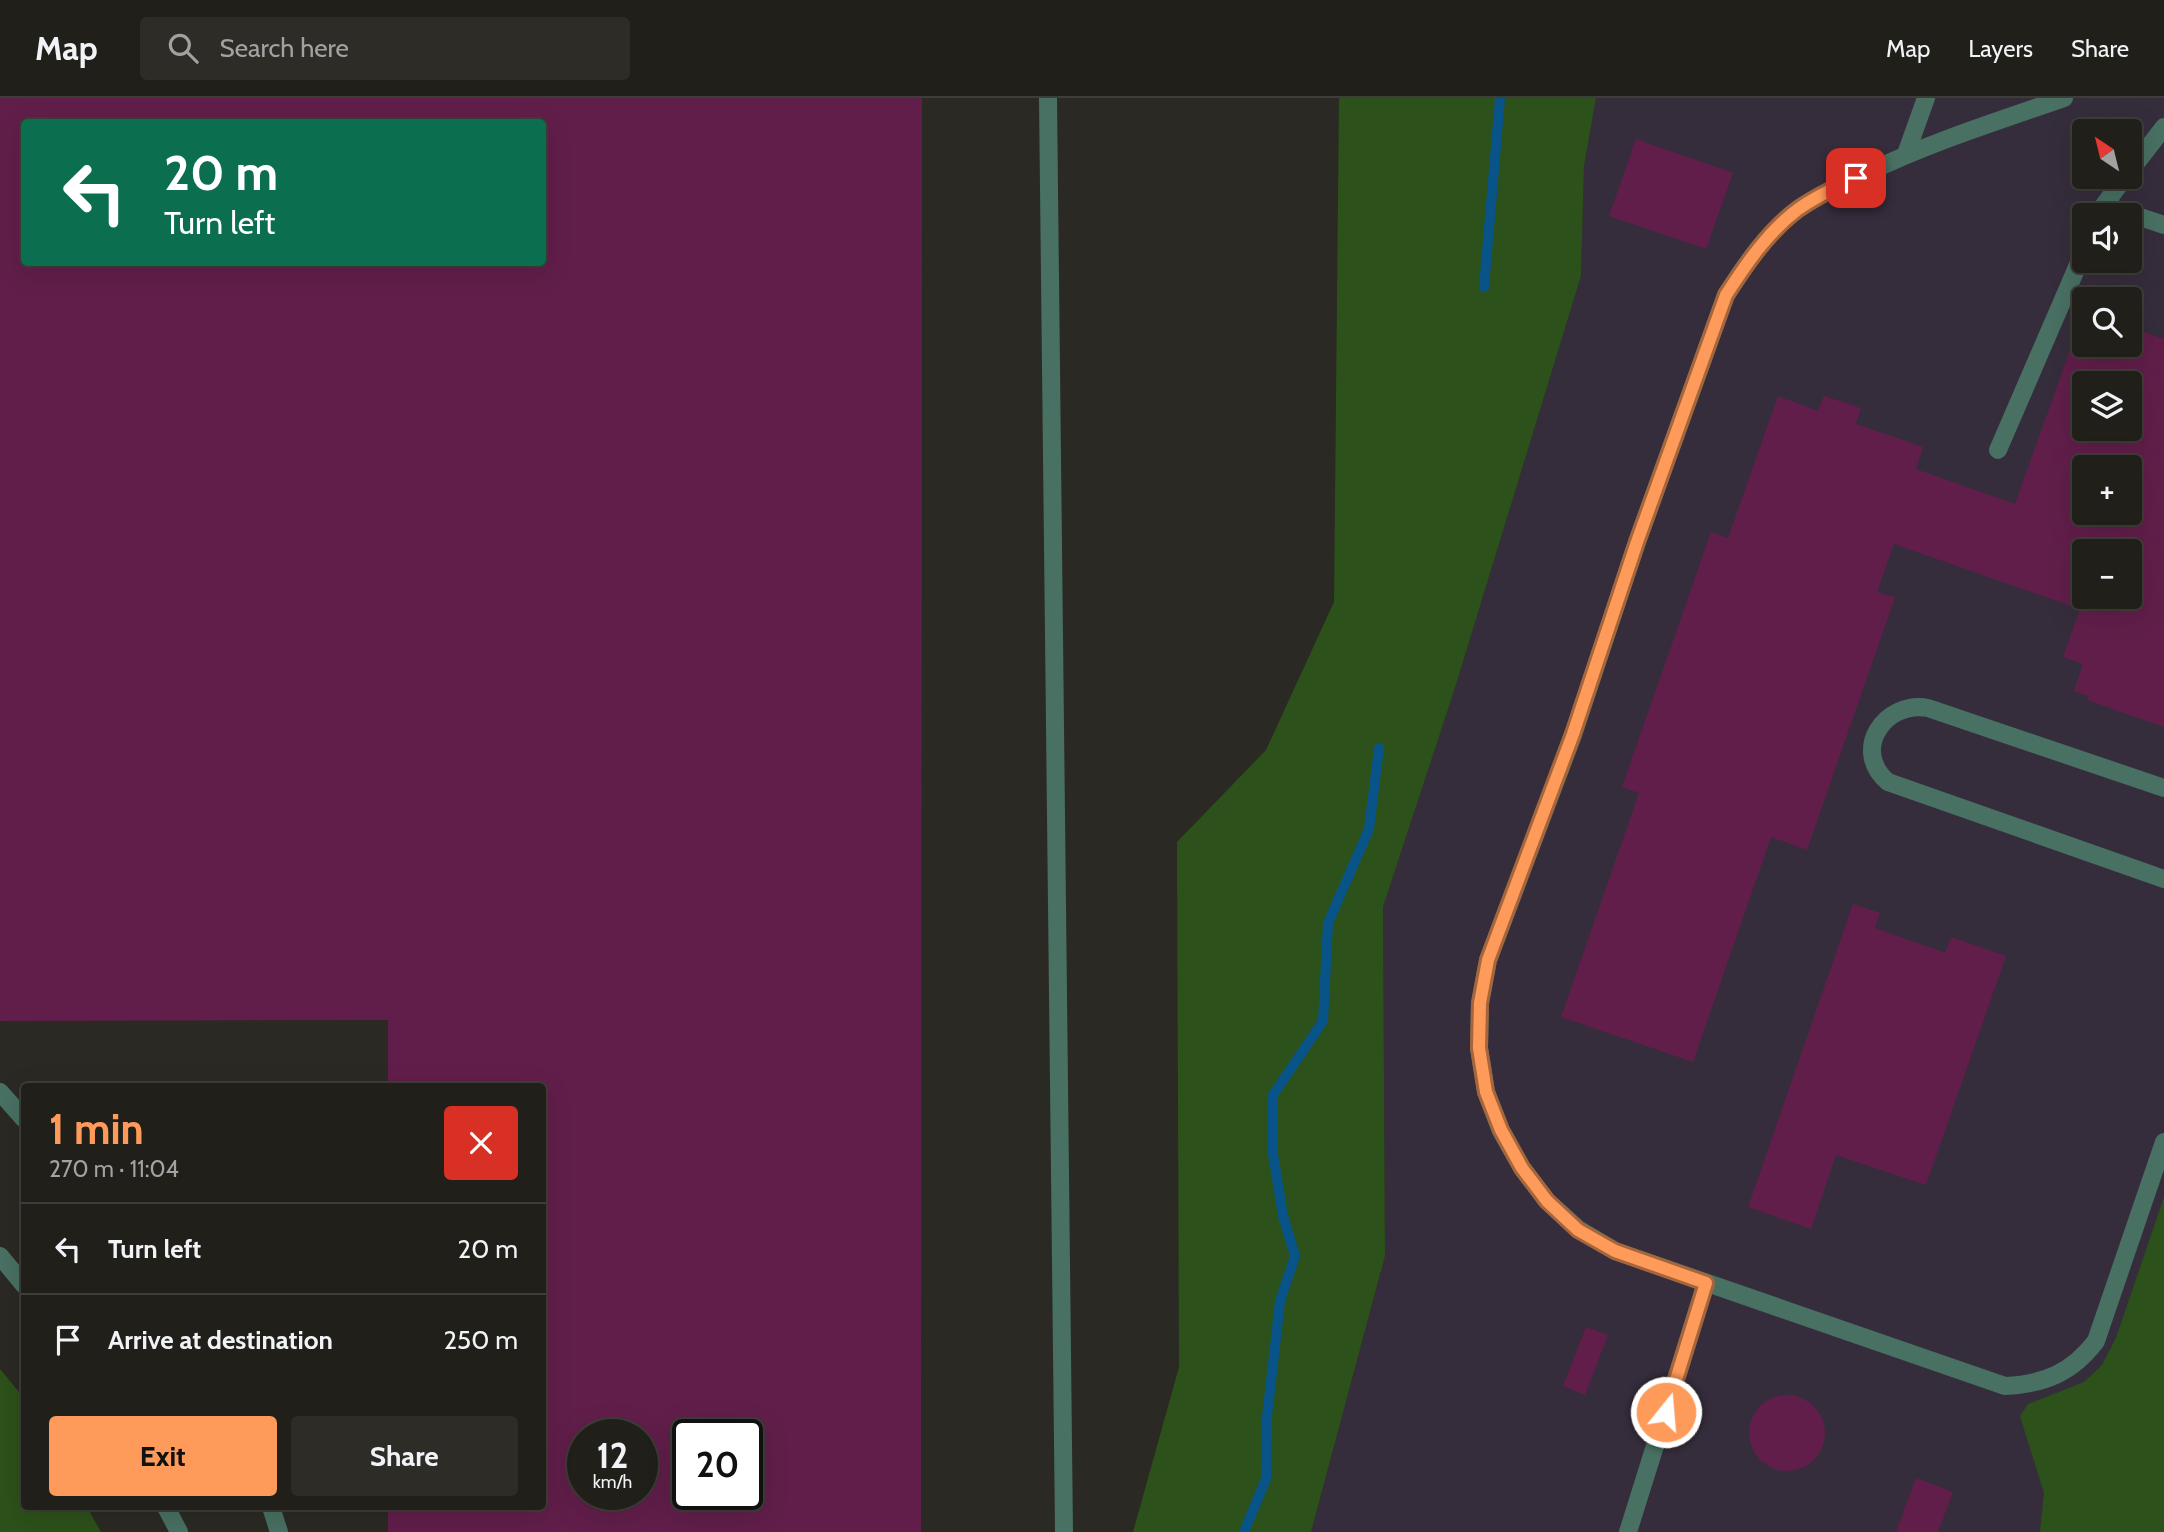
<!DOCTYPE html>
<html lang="en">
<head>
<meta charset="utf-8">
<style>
	:root { --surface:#201f1a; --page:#2d2c27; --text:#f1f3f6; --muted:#a2a2a2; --line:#3d3d39; --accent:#ff9b5a }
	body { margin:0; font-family:Cabin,sans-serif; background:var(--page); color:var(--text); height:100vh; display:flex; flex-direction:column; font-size:26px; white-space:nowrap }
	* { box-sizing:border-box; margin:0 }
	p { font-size:23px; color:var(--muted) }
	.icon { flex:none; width:38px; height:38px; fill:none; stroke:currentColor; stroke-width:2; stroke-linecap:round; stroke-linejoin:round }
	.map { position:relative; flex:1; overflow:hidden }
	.side { position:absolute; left:21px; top:985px; width:525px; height:427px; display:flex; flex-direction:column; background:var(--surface); border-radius:7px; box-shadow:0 7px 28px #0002,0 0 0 2px var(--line) }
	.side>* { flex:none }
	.banner { position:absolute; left:21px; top:21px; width:525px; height:147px; border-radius:7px; box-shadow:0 7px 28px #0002,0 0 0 2px var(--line); background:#0b6e4f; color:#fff; overflow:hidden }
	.needle { width:46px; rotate:325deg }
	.controls { position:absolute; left:2072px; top:21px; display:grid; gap:14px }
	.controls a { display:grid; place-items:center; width:70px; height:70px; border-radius:7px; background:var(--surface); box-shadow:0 7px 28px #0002,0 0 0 2px var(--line); font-size:35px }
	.speed { position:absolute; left:567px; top:1321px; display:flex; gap:14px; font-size:35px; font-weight:700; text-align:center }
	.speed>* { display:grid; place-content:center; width:91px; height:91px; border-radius:50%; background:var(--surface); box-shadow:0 7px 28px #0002,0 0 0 2px var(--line); line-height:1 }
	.speed small { font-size:18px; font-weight:400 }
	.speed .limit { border:4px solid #111; border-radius:10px; background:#fff; color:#111 }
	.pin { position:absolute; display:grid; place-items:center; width:60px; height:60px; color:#fff; margin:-30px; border-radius:14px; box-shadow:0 4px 10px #0006 }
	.me { position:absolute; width:77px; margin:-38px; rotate:17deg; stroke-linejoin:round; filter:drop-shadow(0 0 5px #0008) }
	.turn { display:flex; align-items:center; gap:24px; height:147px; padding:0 28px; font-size:32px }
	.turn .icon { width:91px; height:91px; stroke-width:2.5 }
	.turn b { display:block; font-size:49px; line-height:60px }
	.round { display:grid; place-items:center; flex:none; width:74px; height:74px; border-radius:7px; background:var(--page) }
	.headline { display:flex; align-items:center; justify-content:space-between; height:119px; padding:0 28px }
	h1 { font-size:42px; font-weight:800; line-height:52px; color:var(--accent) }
	.primary-button { display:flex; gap:14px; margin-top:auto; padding:14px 28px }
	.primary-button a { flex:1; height:80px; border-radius:7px; background:var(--accent); color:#111; font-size:28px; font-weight:800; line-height:80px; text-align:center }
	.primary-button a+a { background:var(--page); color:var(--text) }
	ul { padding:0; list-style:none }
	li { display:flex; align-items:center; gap:21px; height:91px; padding:0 28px; border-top:2px solid var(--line) }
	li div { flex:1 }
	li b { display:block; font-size:26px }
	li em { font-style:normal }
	header { display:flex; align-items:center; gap:42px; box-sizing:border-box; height:98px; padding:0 35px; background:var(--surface); border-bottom:2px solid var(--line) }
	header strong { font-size:33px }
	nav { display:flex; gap:38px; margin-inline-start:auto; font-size:24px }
	.search { width:490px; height:63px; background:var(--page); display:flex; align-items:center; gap:18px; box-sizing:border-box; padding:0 24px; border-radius:7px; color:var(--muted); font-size:26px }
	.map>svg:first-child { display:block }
	.industrial { fill:#362d3c; fill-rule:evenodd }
	.green { fill:#2d511a }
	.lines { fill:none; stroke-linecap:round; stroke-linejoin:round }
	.stream { stroke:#085489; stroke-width:10 }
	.building { fill:#611e4a; fill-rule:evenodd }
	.service { stroke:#487063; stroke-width:18 }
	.tertiary { stroke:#487063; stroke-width:18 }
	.route-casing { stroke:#a6653a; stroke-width:18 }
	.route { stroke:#ff9b5a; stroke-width:12 }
</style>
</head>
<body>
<header>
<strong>Map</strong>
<div class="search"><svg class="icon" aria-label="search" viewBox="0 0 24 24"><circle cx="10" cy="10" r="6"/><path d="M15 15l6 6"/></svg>Search here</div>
<nav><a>Map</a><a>Layers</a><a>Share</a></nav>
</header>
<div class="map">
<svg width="2164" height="1434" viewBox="0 0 2164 1434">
	<rect width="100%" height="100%" fill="#2b2923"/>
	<path class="industrial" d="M1596,0H2164V1174L2072,1434H1311L1385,1158L1383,809L1454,593L1581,178L1584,68ZM2084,33H2130V79H2084ZM2084,117H2130V163H2084ZM2084,201H2130V247H2084ZM2084,285H2130V331H2084ZM2084,369H2130V415H2084ZM2084,453H2130V499H2084Z"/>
	<path class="green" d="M1339,0H1596L1584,68L1581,178L1454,593L1383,809L1385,1158L1311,1434H1133L1179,1269L1177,744L1266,652L1334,504Z
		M2164,1099V1434H2040L2044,1395L2020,1318L2028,1306L2084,1284L2102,1267L2116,1240Z
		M0,1271L24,1300V1409H87L101,1434H0Z"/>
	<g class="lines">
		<path class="stream" d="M1484,189L1500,0
			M1244,1434L1266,1381L1267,1319L1280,1203L1295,1158L1283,1118L1273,1056V997L1323,923L1328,825L1369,731L1379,650"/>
	</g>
	<path class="building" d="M0,0H922L921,1434H388V1409H542V989H388V922L0,923ZM24,24H542V164H24ZM583,1337H642V1396H583ZM688,1337H747V1396H688Z
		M1636,41L1733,75L1706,151L1609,118Z
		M2084,213V247H2130V229L2164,241V629L2087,602L2089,598L2074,593L2083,566L2063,559L2080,511L1894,446L1877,494L1895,499L1807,752L1771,739L1693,964L1561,919L1639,695L1622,689L1711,434L1728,440L1778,298L1818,313L1824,298L1861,310L1856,326L1923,349L1916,371L2015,406ZM2084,285H2130V331H2084ZM2084,369H2130V415H2084ZM2084,453H2130V499H2084Z
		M1853,806L1880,815L1875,830L1945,855L1951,839L2006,858L1926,1087L1836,1057L1811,1131L1748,1109Z
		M1586,1229L1608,1237L1585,1297L1563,1288Z
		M1749 1335a38 38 0 1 1 76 0a38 38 0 1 1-76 0Z
		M1916,1380L1953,1394L1938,1434H1896Z"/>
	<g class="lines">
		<path class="service" d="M1048,0L1064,1434
			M2064,0C1998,23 1931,44 1869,74C1844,85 1820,96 1798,111C1768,133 1746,166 1726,197L1637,444L1573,637L1488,862L1480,905L1479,950L1486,994L1501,1033L1522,1070L1547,1103L1578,1131L1615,1153L2005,1288C2044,1286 2072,1275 2096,1243L2164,1044
			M1906,56L1926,0
			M2130,73L2164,29
			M2104,107L2125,79
			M2099,117L2104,107L2164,127
			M1998,352L2084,153
			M2164,690L1928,610C1884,602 1851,653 1888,684L2164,781
			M0,994L24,1021
			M271,1409L279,1434
			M1628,1434L1706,1185"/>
		<path class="tertiary" d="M0,1158L24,1187
			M166,1409L179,1434"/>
	</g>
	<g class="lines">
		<g class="route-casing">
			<path id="route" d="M1666,1314L1706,1185L1615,1153L1578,1132L1547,1103L1522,1070L1501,1032L1486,994L1479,950L1480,905L1488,862L1573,636L1637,444L1726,197C1746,166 1768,134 1797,112C1815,99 1836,89 1856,80"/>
		</g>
		<use href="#route" class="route"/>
	</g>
</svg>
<div class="controls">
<a><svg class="needle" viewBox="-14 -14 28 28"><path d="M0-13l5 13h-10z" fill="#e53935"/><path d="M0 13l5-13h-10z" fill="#a2a2a2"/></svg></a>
<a><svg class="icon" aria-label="sound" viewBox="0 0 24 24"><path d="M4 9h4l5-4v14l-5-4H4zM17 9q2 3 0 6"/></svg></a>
<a><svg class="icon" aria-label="search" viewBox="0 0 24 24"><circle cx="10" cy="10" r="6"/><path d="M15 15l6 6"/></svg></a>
<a><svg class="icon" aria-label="layers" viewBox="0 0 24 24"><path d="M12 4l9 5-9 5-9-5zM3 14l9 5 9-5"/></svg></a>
<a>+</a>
<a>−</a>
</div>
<div class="speed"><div>12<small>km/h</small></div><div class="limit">20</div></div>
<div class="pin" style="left:1856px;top:80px;background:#d93025"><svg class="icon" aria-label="arrive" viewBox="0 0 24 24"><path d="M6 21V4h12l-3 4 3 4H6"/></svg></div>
<svg class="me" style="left:1666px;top:1314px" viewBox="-20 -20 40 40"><circle r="17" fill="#ff9b5a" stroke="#fff" stroke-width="3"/><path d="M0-11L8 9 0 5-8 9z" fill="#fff"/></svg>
<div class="banner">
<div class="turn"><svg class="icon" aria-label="left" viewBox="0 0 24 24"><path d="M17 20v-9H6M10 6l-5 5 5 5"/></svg><div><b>20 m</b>Turn left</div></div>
</div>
<section class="side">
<div class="headline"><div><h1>1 min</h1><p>270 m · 11:04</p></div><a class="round" style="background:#d93025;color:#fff"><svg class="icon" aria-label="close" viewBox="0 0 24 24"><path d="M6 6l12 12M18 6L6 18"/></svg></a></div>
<ul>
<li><svg class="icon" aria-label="left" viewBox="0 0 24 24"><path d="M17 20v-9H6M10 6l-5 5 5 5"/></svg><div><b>Turn left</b></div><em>20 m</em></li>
<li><svg class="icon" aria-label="arrive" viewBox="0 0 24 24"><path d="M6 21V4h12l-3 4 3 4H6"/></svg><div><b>Arrive at destination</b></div><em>250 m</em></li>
</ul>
<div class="primary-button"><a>Exit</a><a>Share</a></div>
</section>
</div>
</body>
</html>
